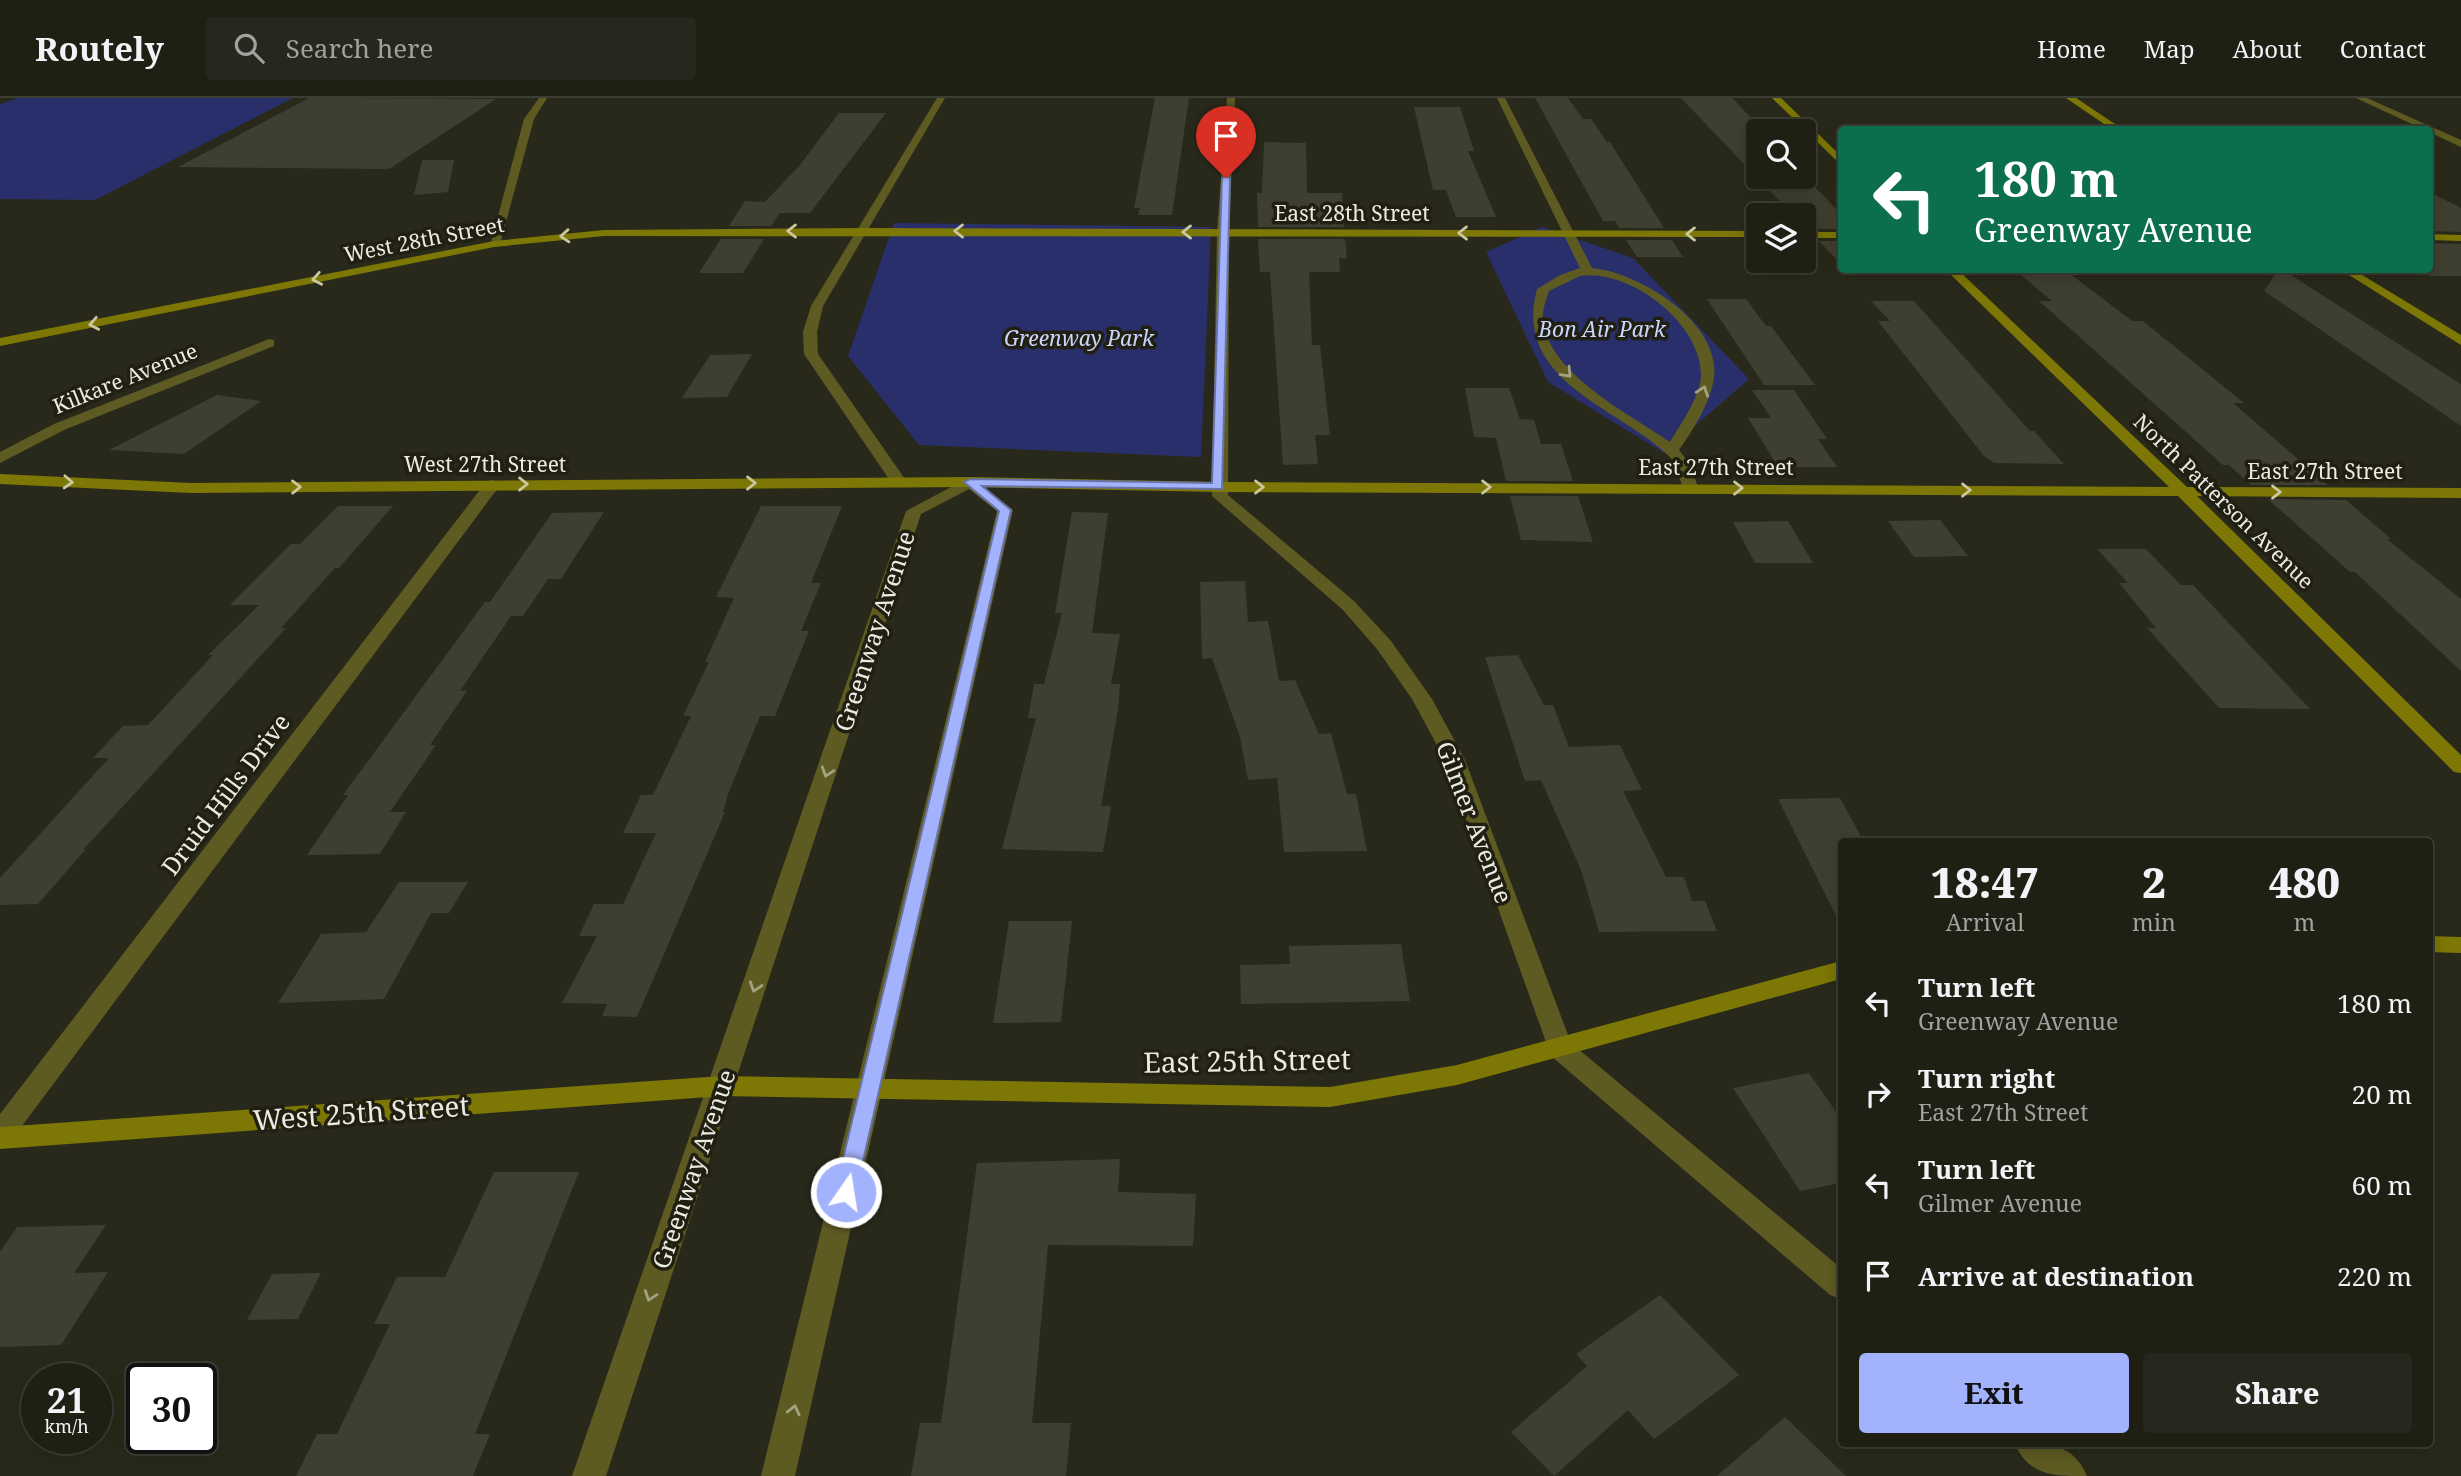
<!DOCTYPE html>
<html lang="en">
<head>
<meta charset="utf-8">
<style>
	:root { --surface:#1f1f14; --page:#27271d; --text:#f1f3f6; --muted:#a1a2a0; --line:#3c3d34; --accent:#a3b2fd }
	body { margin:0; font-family:"Noto Serif",serif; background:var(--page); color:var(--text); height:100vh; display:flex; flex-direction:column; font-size:26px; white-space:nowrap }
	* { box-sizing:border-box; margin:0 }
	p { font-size:23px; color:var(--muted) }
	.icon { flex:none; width:38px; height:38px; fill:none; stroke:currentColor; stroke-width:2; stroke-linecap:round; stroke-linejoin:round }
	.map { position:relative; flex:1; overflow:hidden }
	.side { position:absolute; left:1838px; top:740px; width:595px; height:609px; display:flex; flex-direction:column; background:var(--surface); border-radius:7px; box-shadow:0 4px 18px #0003,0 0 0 2px var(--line) }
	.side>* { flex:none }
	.hud { position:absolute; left:1838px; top:28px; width:595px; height:147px; border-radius:7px; box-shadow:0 4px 18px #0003,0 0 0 2px var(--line); background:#0b6e4f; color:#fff; overflow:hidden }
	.buttons { position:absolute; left:1746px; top:21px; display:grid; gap:14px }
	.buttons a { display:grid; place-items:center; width:70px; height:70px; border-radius:7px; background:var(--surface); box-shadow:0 4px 18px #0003,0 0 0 2px var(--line); font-size:35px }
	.speed { position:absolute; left:21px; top:1265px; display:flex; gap:14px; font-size:35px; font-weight:700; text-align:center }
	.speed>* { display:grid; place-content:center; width:91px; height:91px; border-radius:50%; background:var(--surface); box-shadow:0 4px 18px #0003,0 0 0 2px var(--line); line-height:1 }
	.speed small { font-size:18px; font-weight:400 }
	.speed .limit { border:4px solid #111; border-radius:10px; background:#fff; color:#111 }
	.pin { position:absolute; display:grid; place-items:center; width:60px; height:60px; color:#fff; margin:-72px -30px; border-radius:50% 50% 50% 0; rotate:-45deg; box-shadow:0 0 7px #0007 }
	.pin .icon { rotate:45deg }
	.me { position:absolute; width:77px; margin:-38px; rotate:13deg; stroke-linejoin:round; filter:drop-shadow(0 0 5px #0008) }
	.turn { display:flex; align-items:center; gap:24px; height:147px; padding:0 21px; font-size:32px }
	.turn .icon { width:91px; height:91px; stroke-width:2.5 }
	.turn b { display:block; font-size:49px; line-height:60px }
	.eta { display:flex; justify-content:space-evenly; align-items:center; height:119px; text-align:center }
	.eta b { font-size:42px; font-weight:800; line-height:49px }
	.button { display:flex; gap:14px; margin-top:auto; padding:14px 21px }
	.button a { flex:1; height:80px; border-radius:7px; background:var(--accent); color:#111; font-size:28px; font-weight:800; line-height:80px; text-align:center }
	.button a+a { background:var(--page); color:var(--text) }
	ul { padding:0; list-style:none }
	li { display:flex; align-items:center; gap:21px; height:91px; padding:0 21px }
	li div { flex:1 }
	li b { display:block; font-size:26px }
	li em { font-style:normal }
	header { display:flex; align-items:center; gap:42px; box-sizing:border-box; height:98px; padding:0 35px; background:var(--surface); border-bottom:2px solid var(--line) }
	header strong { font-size:33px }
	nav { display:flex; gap:38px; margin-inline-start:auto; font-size:24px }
	.search { width:490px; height:63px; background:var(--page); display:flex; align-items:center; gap:18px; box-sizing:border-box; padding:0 24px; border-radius:7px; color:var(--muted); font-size:26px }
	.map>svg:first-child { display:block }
	.green { fill:#292f6a }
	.building { fill:#3f3f31 }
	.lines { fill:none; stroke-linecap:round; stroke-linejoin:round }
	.street { fill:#5e5b22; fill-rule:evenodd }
	.secondary { fill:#7d7705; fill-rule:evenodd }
	.oneway { stroke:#cac8a0 }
	.oneway2 { stroke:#a4a382 }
	.route { fill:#a3b2fd; stroke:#6a74a4; stroke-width:2 }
	.labels { text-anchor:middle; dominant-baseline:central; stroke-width:7; stroke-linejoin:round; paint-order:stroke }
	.far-street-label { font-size:21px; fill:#ebebe2; stroke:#201f12 }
	.far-park-label { font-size:21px; font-style:italic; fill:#ccd5fe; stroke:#201f12 }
	.street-label { font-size:24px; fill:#ebebe2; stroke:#201f12 }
	.near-street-label { font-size:28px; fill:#ebebe2; stroke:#201f12 }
</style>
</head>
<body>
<header>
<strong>Routely</strong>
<div class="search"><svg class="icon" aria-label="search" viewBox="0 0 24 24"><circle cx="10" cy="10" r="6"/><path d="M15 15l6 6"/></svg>Search here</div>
<nav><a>Home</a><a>Map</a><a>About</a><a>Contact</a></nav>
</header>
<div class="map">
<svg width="2461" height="1378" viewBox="0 0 2461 1378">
	<rect width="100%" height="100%" fill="#29291b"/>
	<path class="green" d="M19,0H293L95,102L0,101V6Z
		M894,125L1211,129L1201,359L919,347L848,258Z
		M1542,129L1633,160L1749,281L1664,355L1548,284L1486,154Z"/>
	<path class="building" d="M309,0H332L496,1L389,71L178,69Z
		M1155,0H1189L1172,117H1138L1140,110H1134Z
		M1535,0H1568L1583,21H1591L1607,44H1610L1664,130H1619L1615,123H1603Z
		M1681,0H1732L1764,33H1759V79L1804,78L1841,116V131H1808L1804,127V117H1793Z
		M1414,9H1460L1474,53H1468L1496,119H1456L1446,92H1433Z
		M839,15H886L810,115H780L771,128H729L745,103L765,104L800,67Z
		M1264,44L1306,45L1307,95H1342L1344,129H1258L1257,95H1262Z
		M422,62H454L448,94L414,97Z
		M2429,94L2461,110V134L2429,133Z
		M721,141H764L743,175H699Z
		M1258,141H1345L1347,160H1339L1340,174H1309L1312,247H1320L1330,337H1315L1318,366L1283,367L1270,174H1260Z
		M1626,142H1672L1683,159H1637Z
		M1819,143H1841V166Z
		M2429,145L2461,146V178H2429Z
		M2015,172H2065L2132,223H2143L2244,305H2233L2328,387H2251L2229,367H2223L2039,203H2052Z
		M2278,172H2283L2461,286V328L2264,193Z
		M1707,201H1746L1766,228H1771L1815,287H1764Z
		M1871,203H1914L2030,333H2034L2064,366L1994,365L1984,358L1878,223H1890Z
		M752,256L727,299L682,300L710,257Z
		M1465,290H1509L1520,321L1534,322L1541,346H1561L1573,383H1506L1496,340L1474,339Z
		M1752,292H1794L1827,341H1818L1837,369H1778L1748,320H1771Z
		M217,297L261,303L184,356L109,352Z
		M1510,398H1578L1593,444L1521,442Z
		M2268,401L2346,402L2391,441H2387L2461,501V573L2355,474H2350Z
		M338,408H393L339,470H335L281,530H286L84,751H86L38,806L0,807V780L109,660H93L123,628L148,627L213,557H208L259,507H230L291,446H300Z
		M761,408H842L811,485H821L801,533H809L775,618H760L728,696L723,714H725L637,919L602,918L607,906L562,905L597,838H579L594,806H623L656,735H623L641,697H653L691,618H683L709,564H705L734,500L716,499Z
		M604,414L561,481H548L523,518H511L460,593H467L430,647H436L390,714H406L380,756L307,757L348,697H343L485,504H490L552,415Z
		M1072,414L1108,415L1092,535L1120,536L1111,586H1120L1118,612L1101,708H1111L1103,754L1002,751L1036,620H1028L1034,586H1044L1062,515H1055Z
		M1940,422L1968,458L1914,459L1888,423Z
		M1788,423L1813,465H1755L1733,424Z
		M2097,451H2146L2181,487H2193L2310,611L2219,610L2147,530H2156L2119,485H2128Z
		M1245,483L1248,524L1268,523L1279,583L1295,582L1319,636L1331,635L1347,696H1356L1367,753L1284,754L1277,680L1248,682L1240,639L1212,560L1202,561L1200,484Z
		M1518,557L1544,607H1553L1569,649L1620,647L1642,692L1623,693L1666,779H1684L1692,803H1705L1717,833L1599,834L1581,772L1541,682L1525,683L1485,559Z
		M1840,700L1864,744H1841V828L1778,701Z
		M399,784H468L449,815H431L384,901L278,905L321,836L366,834Z
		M1009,823H1072L1061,924L993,925Z
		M1401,846L1410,903L1241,906L1240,867L1290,866L1289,848Z
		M1809,975L1841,1021V1085L1800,1093L1733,990Z
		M1120,1061L1118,1094L1196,1096L1193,1148L1048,1147L1032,1325H1071L1066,1378H911L920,1325H941L977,1065Z
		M494,1074H579L475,1336H490L473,1378H296L317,1336H337L390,1226H374L397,1179H445Z
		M106,1127L74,1175L108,1174L61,1247L0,1249V1154L17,1129Z
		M321,1175L298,1221L247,1222L272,1176Z
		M1660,1197L1739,1277L1654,1341L1628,1312L1554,1378L1511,1334L1587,1268L1576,1256Z
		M1785,1319L1846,1378H1717L1771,1331Z"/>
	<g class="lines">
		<path class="street" d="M539,0H547L534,21L500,146L490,148L524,21Z
			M937,0H945L823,208L817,234L818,256L907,384L899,389L893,387L804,256L803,234L811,208Z
			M1227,0H1235L1229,134L1228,397L1354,503L1391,543L1432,601L1465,662L1571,945L1841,1170V1201L1830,1197L1551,958L1445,662L1412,601L1377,551L1342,511L1212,398L1217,134Z
			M1497,0H1505L1592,170C1638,174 1721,224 1714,279C1711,304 1693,332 1679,352L1690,366L1698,389L1696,392H1684C1679,382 1678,367 1669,358C1618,309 1512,283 1537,191L1560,177L1580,170ZM1580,178C1629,171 1699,223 1701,275C1702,297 1681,325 1670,344C1630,316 1539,271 1543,214C1544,207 1547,199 1549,193Z
			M2356,0H2367L2461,42V49Z
			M269,241L274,242V248L64,332L0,365V354L54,326Z
			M970,379L1013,412L795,1378H761L997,413L969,391L921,416L606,1378H572L906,413Z
			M492,382L500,387L498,390L10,1044L0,1047V1016L486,384Z
			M2015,1346C2046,1345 2073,1344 2087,1378C2054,1378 2029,1378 2015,1346Z"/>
		<path class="secondary" d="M1772,0H1781L1841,58V67Z
			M2066,0H2076L2124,32H2113Z
			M861,130L1759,133V139L604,138L494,149L0,248V240L494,143L604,132Z
			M1804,134H1841V140H1804Z
			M2429,136L2461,137V143L2429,142Z
			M1946,172H1958L2187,389L2461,390V400L2197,398L2461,657V675L2454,674L2178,398L1218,394L970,389L191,395L0,386V376L191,385L970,379L1218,384L2169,389Z
			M2341,172H2354L2461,237V247Z
			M2429,838L2461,839V855L2429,854Z
			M1841,863V881L1457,987L1330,1009L722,998L0,1051V1029L722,978L1330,989L1457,967Z"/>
	</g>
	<defs><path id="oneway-chevron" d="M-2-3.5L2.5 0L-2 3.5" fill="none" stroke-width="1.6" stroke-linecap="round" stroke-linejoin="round" transform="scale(1.75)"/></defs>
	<g class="oneway">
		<use href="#oneway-chevron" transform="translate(792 133) rotate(180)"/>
		<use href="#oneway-chevron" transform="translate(959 133) rotate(-180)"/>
		<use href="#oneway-chevron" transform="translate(1187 134) rotate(-180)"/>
		<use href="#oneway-chevron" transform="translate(1463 135) rotate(-180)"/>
		<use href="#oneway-chevron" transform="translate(1691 136) rotate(-180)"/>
		<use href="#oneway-chevron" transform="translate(565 138) rotate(176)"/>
		<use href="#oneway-chevron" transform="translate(317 181) rotate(169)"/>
		<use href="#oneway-chevron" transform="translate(94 226) rotate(169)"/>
		<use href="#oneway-chevron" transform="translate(68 384) rotate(3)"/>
		<use href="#oneway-chevron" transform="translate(751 385)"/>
		<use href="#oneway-chevron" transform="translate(523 386)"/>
		<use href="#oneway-chevron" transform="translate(296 389) rotate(-1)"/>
		<use href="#oneway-chevron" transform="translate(1259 389)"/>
		<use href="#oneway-chevron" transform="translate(1486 389)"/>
		<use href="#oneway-chevron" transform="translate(1738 390)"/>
		<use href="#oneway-chevron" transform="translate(1966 392)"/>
		<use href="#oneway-chevron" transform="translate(2276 394)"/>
	</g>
	<g class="oneway2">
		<use href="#oneway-chevron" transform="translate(1567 275) rotate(46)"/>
		<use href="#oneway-chevron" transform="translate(1703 293) rotate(-71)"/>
		<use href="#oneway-chevron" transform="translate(827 674) rotate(108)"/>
		<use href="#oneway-chevron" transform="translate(755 889) rotate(108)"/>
		<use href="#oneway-chevron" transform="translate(650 1198) rotate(109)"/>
		<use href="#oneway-chevron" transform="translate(794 1312) rotate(-77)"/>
	</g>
	<path class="route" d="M1226,78L1230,80L1222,391L982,388L1011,412L856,1094L853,1100L846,1103L838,1100L835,1094L999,413L964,384L970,381L1212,385L1222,80Z"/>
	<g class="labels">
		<g class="far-street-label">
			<text x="1352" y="115">East 28th Street</text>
			<text transform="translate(424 141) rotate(-11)">West 28th Street</text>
			<text transform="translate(125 280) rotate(-22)">Kilkare Avenue</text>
			<text x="485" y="366">West 27th Street</text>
			<text x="1716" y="369">East 27th Street</text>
			<text x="2325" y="373">East 27th Street</text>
			<text transform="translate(2224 403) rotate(44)">North Patterson Avenue</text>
		</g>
		<g class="far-park-label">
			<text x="1602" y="231">Bon Air Park</text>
			<text x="1079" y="240">Greenway Park</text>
		</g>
		<g class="street-label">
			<text transform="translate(874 533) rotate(-72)">Greenway Avenue</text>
			<text transform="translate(225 696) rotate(-53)">Druid Hills Drive</text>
			<text transform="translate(1475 724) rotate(69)">Gilmer Avenue</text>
			<text transform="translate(693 1071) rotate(-71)">Greenway Avenue</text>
		</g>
		<g class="near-street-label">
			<text transform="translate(1247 962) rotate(-1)">East 25th Street</text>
			<text transform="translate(361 1014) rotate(-4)">West 25th Street</text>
		</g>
	</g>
</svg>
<div class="buttons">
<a><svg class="icon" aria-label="search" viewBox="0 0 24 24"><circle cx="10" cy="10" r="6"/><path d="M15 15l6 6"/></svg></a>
<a><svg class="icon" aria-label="layers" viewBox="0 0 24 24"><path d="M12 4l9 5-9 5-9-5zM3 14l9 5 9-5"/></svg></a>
</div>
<div class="speed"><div>21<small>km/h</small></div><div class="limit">30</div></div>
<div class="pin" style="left:1226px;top:80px;background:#d93025"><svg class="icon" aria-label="arrive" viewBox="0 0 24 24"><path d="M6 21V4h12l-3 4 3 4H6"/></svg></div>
<svg class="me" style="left:846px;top:1094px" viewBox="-20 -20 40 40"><circle r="17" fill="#a3b2fd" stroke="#fff" stroke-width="3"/><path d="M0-11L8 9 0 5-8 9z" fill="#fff"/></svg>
<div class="hud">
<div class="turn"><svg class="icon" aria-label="left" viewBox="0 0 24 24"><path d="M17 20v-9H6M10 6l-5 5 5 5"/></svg><div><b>180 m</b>Greenway Avenue</div></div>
</div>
<section class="side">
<div class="eta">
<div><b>18:47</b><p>Arrival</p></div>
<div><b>2</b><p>min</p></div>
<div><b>480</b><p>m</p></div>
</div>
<ul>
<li><svg class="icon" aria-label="left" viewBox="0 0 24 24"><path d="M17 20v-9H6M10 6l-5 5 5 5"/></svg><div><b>Turn left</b><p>Greenway Avenue</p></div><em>180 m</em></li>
<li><svg class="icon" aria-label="right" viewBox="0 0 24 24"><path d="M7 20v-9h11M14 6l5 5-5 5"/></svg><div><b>Turn right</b><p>East 27th Street</p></div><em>20 m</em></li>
<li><svg class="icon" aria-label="left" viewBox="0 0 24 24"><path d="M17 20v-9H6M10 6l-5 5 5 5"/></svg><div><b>Turn left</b><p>Gilmer Avenue</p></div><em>60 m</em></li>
<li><svg class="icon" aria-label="arrive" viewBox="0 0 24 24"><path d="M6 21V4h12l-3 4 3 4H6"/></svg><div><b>Arrive at destination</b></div><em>220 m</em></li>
</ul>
<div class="button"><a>Exit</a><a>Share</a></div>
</section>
</div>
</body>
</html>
